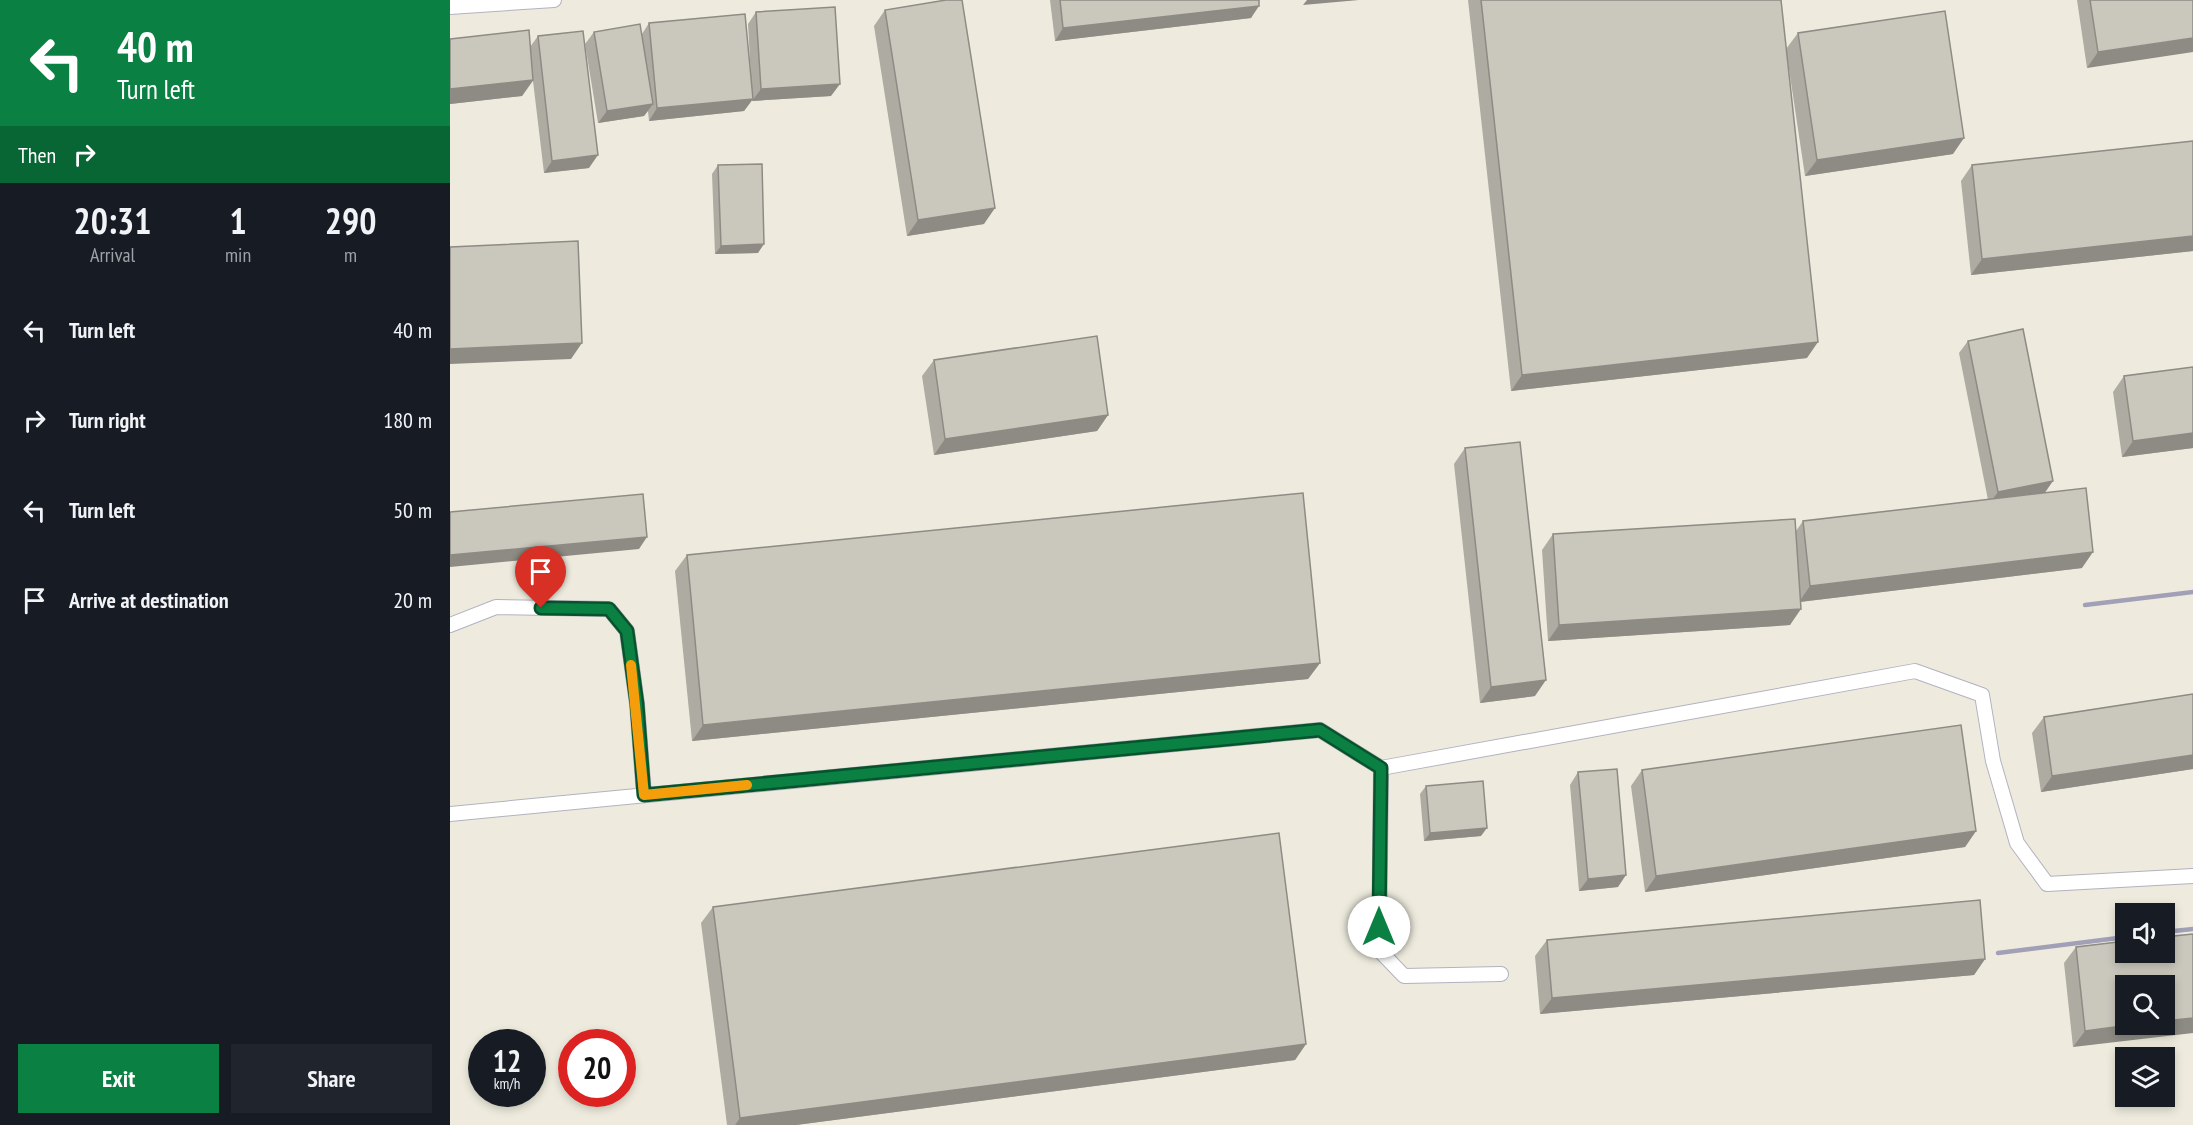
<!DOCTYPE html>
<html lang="en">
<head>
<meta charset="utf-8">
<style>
	:root { --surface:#171b24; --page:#20242c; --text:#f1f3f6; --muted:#9ea1a6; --accent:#0b8043 }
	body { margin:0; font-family:"PT Sans Narrow",sans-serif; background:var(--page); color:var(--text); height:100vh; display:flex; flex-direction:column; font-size:22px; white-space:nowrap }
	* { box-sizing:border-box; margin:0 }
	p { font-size:20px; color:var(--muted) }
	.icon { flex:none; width:33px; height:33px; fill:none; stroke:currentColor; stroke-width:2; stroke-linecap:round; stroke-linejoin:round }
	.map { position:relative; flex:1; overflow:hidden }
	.sheet { display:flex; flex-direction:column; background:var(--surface); width:450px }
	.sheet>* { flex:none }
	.hud { background:#0b8043; color:#fff; overflow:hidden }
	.tools { position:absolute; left:1665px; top:903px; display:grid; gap:12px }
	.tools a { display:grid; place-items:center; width:60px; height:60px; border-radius:0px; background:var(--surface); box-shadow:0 3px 9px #0003; font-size:30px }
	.speed { position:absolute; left:18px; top:1029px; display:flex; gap:12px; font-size:30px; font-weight:700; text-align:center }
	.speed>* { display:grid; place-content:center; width:78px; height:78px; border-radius:50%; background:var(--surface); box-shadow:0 3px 9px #0003; line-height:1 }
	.speed small { font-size:15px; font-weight:400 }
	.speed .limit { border:9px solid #d22; background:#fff; color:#111 }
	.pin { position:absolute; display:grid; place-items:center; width:51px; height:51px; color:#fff; margin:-62px -26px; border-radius:50% 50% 50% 0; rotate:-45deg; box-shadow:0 0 6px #0007 }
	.pin .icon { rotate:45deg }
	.me { position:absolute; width:66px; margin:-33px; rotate:0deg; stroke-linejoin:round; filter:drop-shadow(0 0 4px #0008) }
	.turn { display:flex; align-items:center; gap:21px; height:126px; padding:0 18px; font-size:27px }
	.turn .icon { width:78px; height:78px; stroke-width:2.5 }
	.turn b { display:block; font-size:42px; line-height:51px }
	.then { display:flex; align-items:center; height:57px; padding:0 18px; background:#0003; gap:12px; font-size:22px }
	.eta { display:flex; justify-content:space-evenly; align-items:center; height:102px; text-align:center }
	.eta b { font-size:36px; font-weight:700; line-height:42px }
	.primary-button { display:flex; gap:12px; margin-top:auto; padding:12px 18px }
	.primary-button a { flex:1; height:69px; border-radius:0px; background:var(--accent); color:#fff; font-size:24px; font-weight:700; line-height:69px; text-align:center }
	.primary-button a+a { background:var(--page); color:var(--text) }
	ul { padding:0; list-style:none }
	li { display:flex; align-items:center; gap:18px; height:90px; padding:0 18px }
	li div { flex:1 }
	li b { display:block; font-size:22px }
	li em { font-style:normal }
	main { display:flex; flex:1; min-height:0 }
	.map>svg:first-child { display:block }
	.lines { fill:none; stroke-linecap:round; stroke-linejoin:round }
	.lane-casing { stroke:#b2b2c0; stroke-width:16 }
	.lane { stroke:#fff; stroke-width:14 }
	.rail { stroke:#a1a0b7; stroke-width:4.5 }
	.wall { fill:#aeaba3 }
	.shaded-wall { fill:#8d8b84 }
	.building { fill:#cac7bd; stroke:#8d8b84; stroke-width:1.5 }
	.route-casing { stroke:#07532c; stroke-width:15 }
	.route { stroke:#0b8043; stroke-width:10 }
	.slow { stroke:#f59e0b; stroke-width:10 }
</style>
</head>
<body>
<main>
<section class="sheet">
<div class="hud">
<div class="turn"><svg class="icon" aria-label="left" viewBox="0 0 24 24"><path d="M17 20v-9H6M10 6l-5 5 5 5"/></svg><div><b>40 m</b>Turn left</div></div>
<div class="then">Then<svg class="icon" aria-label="right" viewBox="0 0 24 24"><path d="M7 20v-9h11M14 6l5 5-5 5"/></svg></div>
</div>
<div class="eta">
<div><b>20:31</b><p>Arrival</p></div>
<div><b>1</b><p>min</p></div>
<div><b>290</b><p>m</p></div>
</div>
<ul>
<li><svg class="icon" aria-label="left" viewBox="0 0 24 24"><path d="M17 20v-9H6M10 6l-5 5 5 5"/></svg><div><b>Turn left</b></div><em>40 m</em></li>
<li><svg class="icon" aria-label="right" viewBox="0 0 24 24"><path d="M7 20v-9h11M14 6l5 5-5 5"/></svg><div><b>Turn right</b></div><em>180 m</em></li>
<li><svg class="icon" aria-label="left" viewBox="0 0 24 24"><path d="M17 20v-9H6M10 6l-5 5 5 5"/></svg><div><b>Turn left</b></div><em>50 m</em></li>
<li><svg class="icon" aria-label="arrive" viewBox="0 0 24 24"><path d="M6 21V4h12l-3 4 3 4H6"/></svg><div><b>Arrive at destination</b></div><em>20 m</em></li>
</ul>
<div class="primary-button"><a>Exit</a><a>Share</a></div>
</section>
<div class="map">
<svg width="1743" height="1125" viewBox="0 0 1743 1125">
	<rect width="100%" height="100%" fill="#eeebde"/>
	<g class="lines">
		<g class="lane-casing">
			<path id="lane" d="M0,7L104,0
				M0,625L46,607L159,609L177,631L187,704L194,795
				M931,768L929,950L954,976L1051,974
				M0,814L870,730L931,768L1465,671L1532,695L1543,761L1567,843L1597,884L1743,876"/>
		</g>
		<use href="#lane" class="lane"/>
		<path class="rail" d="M1635,605L1743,592
			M1714,932L1743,929
			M1548,953L1676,937"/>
	</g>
	<path class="wall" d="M600,0H809L801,18L605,41Z
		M1018,0H1331L1357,358L1061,391Z
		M1627,0H1743L1637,68Z
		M435,10L534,224L457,236L424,26Z
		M306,12L381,96L302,101V100L294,111L199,121L198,111L194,116L148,123L135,44L144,32L192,34L199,23L301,78L298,24Z
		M1348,33L1503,154L1355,176L1336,49Z
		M88,36L139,168L94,173L83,81L72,96L0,104V39L80,47Z
		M1743,141V251L1521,275L1511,181L1522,165Z
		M268,165L308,253L265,254L262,174Z
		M1518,341L1632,568L1350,602L1340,625L1098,641L1092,550L1103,534L1346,531L1353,521L1538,500L1509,353Z
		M484,360L658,415L647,431L484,455L472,376Z
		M1743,367V448L1672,457L1663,392L1674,376Z
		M1015,448L1085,696L1030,703L1004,464Z
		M237,555L870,663L858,679L242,741L225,571Z
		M1743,694V769L1591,792L1582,733L1594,717Z
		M1192,770L1526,831L1515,847L1195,892L1181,786Z
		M1128,772L1168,887L1129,891L1120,785Z
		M976,786L1031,836L974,841L970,794Z
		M263,907L856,1044L845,1060L346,1125H277L251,923Z
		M1743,934L1623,1047L1614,963L1626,947Z
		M1097,940L1535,959L1524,975L1090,1014L1085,956Z"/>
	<path class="shaded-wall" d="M857,0H909L853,5Z
		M809,6L801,18L605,41L613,28Z
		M1743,38V52L1637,68L1648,52Z
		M83,80L72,96L0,104V89Z
		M390,84L381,96L302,101L311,89Z
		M303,99L294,111L199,121L207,108Z
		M203,104L194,116L148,123L157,111Z
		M1514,138L1503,154L1355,176L1367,160Z
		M148,155L139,168L94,173L102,161Z
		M545,208L534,224L457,236L468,220Z
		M1743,236V251L1521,275L1532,259Z
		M314,244L308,253L265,254L271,246Z
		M1368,342L1357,358L1061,391L1072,375Z
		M132,343L121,359L0,364V349Z
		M658,415L647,431L484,455L495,439Z
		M1743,433V448L1672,457L1683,441Z
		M1603,481L1594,494L1539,504L1548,492Z
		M197,537L189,549L0,567V555Z
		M1643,552L1632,568L1349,602L1360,586Z
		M1351,609L1340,625L1098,641L1109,625Z
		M870,663L858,679L242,741L253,725Z
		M1096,680L1085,696L1030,703L1041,687Z
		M1743,755V769L1591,792L1602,776Z
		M1037,828L1031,836L974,841L980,833Z
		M1526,831L1515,847L1195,892L1206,876Z
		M1176,875L1168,887L1129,891L1138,879Z
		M1535,959L1524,975L1090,1014L1102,998Z
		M1743,1018V1033L1623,1047L1635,1031L1687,1024H1714V1021Z
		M856,1044L845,1060L346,1125H285L290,1118Z"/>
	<path class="building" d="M496,0H512L545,208L468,220L435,10Z
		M610,0H809V6L613,28Z
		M1031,0H1331L1368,342L1072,375Z
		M1640,0H1743V38L1648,52Z
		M385,7L390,84L311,89L306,12Z
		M1495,11L1514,138L1367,160L1348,33Z
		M295,14L303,99L207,108L199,23Z
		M190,24L203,104L157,111L144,32Z
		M79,30L83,80L0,89V39Z
		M133,31L148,155L102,161L88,36Z
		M1743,141V236L1532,259L1522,165Z
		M312,164L314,244L271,246L268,165Z
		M128,241L132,343L0,349V247Z
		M1573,329L1603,481L1548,492L1518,341Z
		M647,336L658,415L495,439L484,360Z
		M1743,367V433L1683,441L1674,376Z
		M1070,442L1096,680L1041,687L1015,448Z
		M1636,488L1643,552L1360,586L1353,521Z
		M853,493L870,663L253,725L237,555Z
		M193,494L197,537L0,555V512Z
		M1345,519L1351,609L1109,625L1103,534Z
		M1743,694V755L1602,776L1594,717Z
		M1511,725L1526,831L1206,876L1192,770Z
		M1167,769L1176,875L1138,879L1128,772Z
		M1033,781L1037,828L980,833L976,786Z
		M829,833L856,1044L290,1118L263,907Z
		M1530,900L1535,959L1102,998L1097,940Z
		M1743,934V1018L1714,1021V986H1676V1024H1687L1635,1031L1626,947L1676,941V952H1714V937Z"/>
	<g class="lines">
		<g class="route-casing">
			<path id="route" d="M91,608L159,609L177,631L187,704L194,795L870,730L931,768L929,927"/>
		</g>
		<use href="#route" class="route"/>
		<path class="slow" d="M181,665L194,795L297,785"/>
	</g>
</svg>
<div class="tools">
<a><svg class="icon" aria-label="sound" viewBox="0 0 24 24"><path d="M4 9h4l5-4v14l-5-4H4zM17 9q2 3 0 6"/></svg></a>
<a><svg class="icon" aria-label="search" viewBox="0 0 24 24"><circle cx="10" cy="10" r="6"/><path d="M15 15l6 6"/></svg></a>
<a><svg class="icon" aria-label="layers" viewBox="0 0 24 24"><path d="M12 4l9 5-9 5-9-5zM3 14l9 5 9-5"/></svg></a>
</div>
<div class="speed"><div>12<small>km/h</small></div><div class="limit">20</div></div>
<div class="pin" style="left:91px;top:608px;background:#d93025"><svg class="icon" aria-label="arrive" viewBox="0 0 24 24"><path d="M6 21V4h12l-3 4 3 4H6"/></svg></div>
<svg class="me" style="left:929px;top:927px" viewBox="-20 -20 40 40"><circle r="19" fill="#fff"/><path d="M0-13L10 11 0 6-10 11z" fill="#0b8043"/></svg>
</div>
</main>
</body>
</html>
